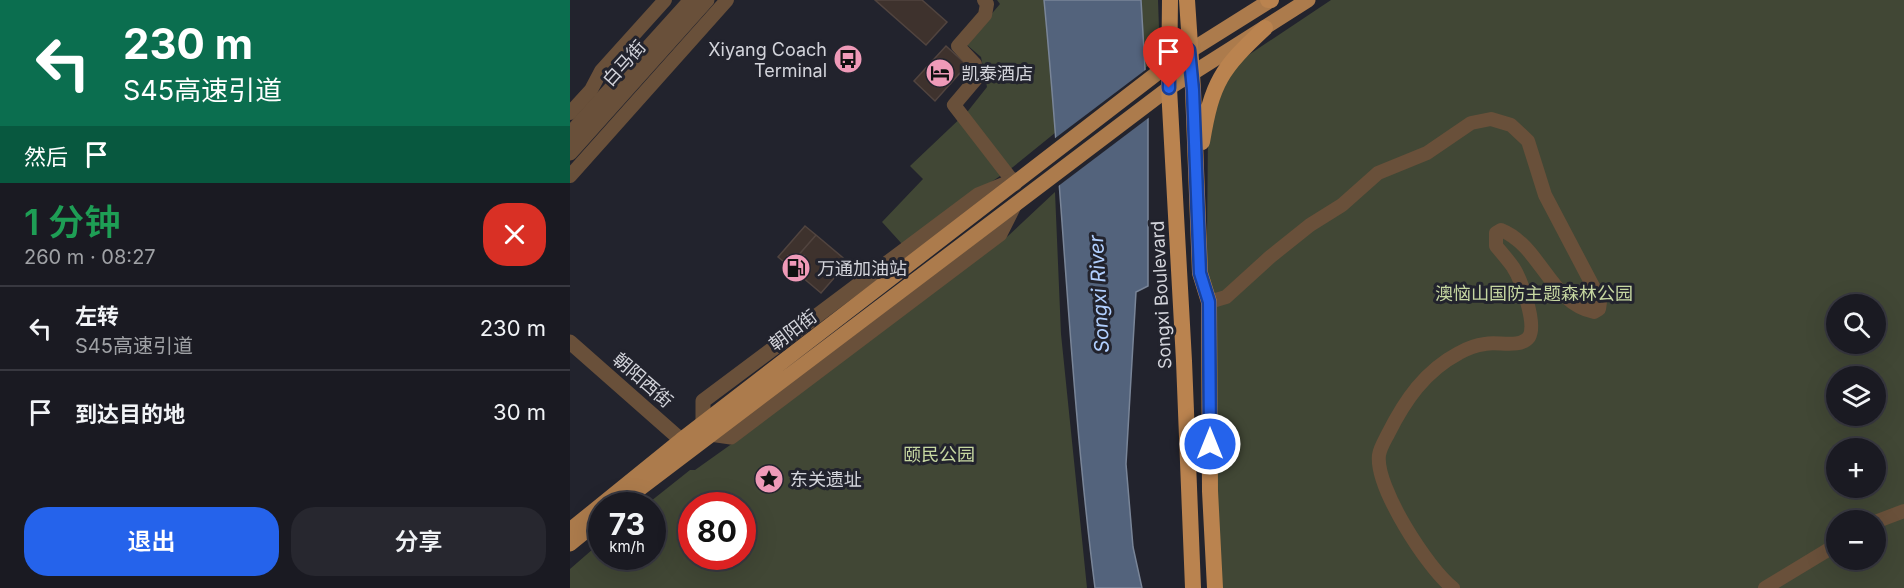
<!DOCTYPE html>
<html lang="zh">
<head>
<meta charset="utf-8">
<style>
	:root { --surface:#1a1a22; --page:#27272f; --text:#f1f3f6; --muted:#9fa1a5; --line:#383840; --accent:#2563eb }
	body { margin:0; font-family:Inter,"Noto Sans SC",sans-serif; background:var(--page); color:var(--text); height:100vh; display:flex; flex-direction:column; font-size:22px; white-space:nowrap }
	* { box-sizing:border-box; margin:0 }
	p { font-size:20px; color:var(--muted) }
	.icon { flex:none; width:33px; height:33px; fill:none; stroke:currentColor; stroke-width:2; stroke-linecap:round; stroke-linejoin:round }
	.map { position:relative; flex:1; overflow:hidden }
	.panel { display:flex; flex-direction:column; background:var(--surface); width:570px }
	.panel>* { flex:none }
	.guide { background:#0b6e4f; color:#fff; overflow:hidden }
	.tools { position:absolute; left:1256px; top:294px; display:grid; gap:12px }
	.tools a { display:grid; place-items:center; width:60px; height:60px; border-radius:50%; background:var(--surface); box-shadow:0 6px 24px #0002,0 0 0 2px var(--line); font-size:30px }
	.speed { position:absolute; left:18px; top:492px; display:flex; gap:12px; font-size:30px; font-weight:700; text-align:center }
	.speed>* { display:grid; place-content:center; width:78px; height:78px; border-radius:50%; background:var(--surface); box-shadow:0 6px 24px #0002,0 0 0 2px var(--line); line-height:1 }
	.speed small { font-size:15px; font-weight:400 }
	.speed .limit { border:9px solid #d22; background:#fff; color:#111 }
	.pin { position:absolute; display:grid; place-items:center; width:51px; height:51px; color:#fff; margin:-62px -26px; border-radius:50% 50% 50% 0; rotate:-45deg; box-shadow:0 0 6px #0007 }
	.pin .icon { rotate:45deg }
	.me { position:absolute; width:66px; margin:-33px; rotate:0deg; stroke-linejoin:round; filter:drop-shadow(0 0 4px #0008) }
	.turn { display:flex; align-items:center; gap:21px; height:126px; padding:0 24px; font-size:27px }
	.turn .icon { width:78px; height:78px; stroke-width:2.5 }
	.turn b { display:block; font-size:42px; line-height:51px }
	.then { display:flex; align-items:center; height:57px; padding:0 24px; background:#0003; gap:12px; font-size:22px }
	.round { display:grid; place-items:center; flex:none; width:63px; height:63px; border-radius:24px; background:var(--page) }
	.summary { display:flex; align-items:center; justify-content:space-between; height:102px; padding:0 24px }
	h1 { font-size:36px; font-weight:600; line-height:45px; color:#1e9e55 }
	.action { display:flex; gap:12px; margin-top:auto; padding:12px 24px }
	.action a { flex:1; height:69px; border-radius:24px; background:var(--accent); color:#fff; font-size:24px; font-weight:600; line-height:69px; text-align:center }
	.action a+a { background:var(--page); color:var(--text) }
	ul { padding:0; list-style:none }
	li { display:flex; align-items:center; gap:18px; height:84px; padding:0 24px; border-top:2px solid var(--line) }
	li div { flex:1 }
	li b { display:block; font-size:22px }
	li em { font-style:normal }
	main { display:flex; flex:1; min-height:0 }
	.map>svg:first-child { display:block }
	.green { fill:#414735; fill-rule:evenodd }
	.water { fill:#53637c; stroke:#798598; stroke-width:1.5 }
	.pier { fill:#22232d }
	.building { fill:#3e322d; stroke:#51443f; stroke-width:1.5 }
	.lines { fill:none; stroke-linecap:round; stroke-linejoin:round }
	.minor { stroke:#69503a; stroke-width:14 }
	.tertiary { stroke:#69503a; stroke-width:15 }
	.primary { stroke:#ac7b4c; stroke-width:15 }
	.trunk { stroke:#ba834f; stroke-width:16 }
	.route-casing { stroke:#184099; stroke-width:15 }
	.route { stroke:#2563eb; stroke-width:10 }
	.labels { text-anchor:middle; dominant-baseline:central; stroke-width:6; stroke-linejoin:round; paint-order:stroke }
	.poi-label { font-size:18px; fill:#d3d4db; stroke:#22232d; text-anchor:start }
	.street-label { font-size:18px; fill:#d3d4db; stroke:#22232d }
	.park-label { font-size:18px; fill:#c6d7a1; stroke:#22232d }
	.water-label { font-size:20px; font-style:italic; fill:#b1cffe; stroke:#22232d }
</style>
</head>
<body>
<main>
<section class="panel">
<div class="guide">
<div class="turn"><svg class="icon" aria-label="left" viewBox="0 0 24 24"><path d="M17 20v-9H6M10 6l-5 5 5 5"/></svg><div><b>230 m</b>S45高速引道</div></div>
<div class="then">然后<svg class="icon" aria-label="arrive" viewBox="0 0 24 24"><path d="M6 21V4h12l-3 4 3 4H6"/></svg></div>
</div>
<div class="summary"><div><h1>1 分钟</h1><p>260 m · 08:27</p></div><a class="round" style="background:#d93025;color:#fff"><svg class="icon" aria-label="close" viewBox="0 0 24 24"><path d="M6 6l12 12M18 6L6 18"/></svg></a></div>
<ul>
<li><svg class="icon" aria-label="left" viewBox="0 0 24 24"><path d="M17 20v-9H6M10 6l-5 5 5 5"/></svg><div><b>左转</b><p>S45高速引道</p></div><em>230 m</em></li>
<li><svg class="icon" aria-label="arrive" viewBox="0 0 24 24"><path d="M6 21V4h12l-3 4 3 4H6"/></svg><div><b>到达目的地</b></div><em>30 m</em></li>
</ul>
<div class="action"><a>退出</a><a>分享</a></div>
</section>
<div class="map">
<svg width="1334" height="588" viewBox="0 0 1334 588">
	<rect width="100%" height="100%" fill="#22232d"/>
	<path class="green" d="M427,0H486L496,124L443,167L332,244L312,222L353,179L340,166L398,111L417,87L411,57L396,44L430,4Z
		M571,0H588L590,57L575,68Z
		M761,0H1334V588H646L636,342L638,134L647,94L671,60ZM1266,304H1305V344H1266ZM1266,376H1305V416H1266ZM1266,448H1305V488H1266ZM1266,520H1305V560H1266Z
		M485,192L491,334L517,588H0V569L31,542L32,556H82V506L76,505L120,470H125L170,438L438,236ZM122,506H172V556H122Z"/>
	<path class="water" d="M474,0H571L578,119V286L566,292L556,464L563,547L572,588H525C500,393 493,196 474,0Z"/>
	<path class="pier" d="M578,68L581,116L487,187L484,139Z"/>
	<path class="building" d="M305,0H352L377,22L356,45Z
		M376,46L397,65L365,101L344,81Z
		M235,226L246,235L219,266L208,257Z
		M246,235L278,262L251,293L219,266Z"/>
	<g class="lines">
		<path class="minor" d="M414,0L417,4L415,15L388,46L405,64L406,79L384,105L445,184
			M0,113L21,90L31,71L95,0
			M0,176L157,0
			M639,302L656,297L700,257L740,225L772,205L808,173L857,153L901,123L921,119L941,125L958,141L975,195L1026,292L1030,302L1029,309L1024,312C980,303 971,246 931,230L926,233V246C932,253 938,260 943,267C951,279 967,324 959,337C950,349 927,341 915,344C907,345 896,349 889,353C855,371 835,400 818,434C815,440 810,448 809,455C805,487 858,569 883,588
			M1305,522L1334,511
			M1195,588L1266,545"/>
		<path class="tertiary" d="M0,134L121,0
			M0,153L137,0
			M0,342L119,447
			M133,423V401L408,195L445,180
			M140,434L161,437L430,234L444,206"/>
		<path class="primary" d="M47,506L599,88L738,0
			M0,530L111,440L599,64L701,0
			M0,544L32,518"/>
		<path class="trunk" d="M600,0L599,88L614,361L623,588
			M617,0L623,90L630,273L639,302L640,491L645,588
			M698,0H701
			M632,142C642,82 651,69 695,28"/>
	</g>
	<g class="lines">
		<g class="route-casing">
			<path id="route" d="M599,88V64L619,50L623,90L630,273L639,302L640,444"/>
		</g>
		<use href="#route" class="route"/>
	</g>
	<defs>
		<g id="bus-disc" transform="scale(1.5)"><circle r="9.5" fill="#ef9ab8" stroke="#22232d"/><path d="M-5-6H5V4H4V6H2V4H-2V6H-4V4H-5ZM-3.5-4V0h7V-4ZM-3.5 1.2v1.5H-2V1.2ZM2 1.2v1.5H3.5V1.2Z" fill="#111"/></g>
		<g id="hotel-disc" transform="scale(1.5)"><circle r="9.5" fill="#ef9ab8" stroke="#22232d"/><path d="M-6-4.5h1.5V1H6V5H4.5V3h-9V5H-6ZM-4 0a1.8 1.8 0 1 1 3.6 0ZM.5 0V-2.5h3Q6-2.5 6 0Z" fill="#111"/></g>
		<g id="fuel-disc" transform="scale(1.5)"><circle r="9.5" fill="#ef9ab8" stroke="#22232d"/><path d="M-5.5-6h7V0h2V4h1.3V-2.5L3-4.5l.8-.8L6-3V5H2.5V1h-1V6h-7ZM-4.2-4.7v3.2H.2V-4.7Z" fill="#111"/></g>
		<g id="sight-disc" transform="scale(1.5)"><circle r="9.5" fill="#ef9ab8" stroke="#22232d"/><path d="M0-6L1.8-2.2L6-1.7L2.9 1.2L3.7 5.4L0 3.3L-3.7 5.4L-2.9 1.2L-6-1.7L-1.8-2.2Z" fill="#111"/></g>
	</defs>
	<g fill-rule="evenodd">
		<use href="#bus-disc" x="278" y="59"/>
		<use href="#hotel-disc" x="370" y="73"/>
		<use href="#fuel-disc" x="226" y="268"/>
		<use href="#sight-disc" x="199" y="479"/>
	</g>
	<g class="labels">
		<g class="poi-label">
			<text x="257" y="49" text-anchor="end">Xiyang Coach<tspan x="257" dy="21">Terminal</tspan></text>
			<text x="391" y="73">凯泰酒店</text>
			<text x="247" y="268">万通加油站</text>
			<text x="220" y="479">东关遗址</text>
		</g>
		<g class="street-label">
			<text transform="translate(54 63) rotate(-48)">白马街</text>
			<text transform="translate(591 295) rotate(-93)">Songxi Boulevard</text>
			<text transform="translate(223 330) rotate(-37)">朝阳街</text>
			<text transform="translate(73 380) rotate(41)">朝阳西街</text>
		</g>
		<g class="park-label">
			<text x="964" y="293">澳恼山国防主题森林公园</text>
			<text x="369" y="454">颐民公园</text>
		</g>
		<g class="water-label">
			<text transform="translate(529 294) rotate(-93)">Songxi River</text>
		</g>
	</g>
</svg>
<div class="tools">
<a><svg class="icon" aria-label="search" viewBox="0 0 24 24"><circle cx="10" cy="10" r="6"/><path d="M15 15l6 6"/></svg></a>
<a><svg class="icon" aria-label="layers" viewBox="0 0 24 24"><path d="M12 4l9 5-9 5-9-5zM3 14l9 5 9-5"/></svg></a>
<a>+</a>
<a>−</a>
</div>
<div class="speed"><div>73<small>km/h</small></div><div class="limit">80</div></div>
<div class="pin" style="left:599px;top:88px;background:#d93025"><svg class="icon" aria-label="arrive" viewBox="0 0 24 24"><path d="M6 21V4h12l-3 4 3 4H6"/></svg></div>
<svg class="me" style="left:640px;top:444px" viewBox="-20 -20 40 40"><circle r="17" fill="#2563eb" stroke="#fff" stroke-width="3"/><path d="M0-11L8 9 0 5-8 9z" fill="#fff"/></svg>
</div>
</main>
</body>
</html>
